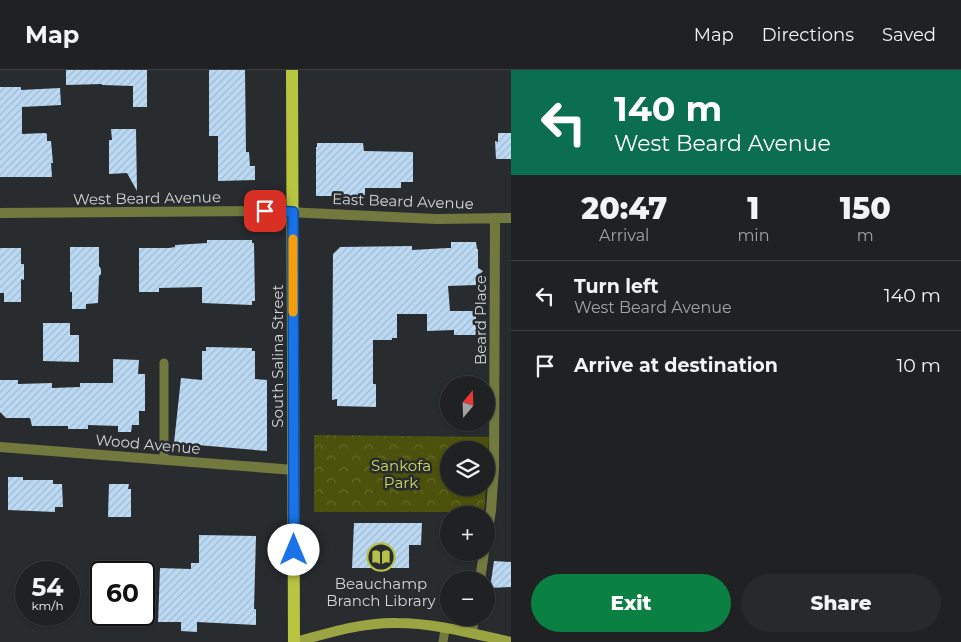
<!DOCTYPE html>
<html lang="en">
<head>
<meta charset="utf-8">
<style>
	:root { --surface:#1f2123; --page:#27292b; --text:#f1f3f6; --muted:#a1a3a6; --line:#3c3e41; --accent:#0b8043 }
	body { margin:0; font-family:Montserrat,sans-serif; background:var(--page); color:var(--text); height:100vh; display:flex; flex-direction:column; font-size:19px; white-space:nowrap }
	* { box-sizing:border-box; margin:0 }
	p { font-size:16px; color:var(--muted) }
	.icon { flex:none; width:28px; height:28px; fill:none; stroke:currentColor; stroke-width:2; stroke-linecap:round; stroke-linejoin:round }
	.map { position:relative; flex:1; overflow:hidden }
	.drawer { display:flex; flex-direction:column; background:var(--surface); width:450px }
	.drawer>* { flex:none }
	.banner { background:#0b6e4f; color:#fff; overflow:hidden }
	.needle { width:32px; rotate:19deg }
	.buttons { position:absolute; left:440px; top:306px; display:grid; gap:10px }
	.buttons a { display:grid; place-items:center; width:55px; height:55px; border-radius:50%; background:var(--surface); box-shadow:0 1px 4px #0004,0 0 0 1px var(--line); font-size:25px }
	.speed { position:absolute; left:15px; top:491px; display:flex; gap:10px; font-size:25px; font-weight:700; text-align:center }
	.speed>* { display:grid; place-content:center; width:65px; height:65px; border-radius:50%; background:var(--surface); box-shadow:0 1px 4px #0004,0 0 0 1px var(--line); line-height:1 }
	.speed small { font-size:12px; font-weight:400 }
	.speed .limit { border:2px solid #111; border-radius:8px; background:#fff; color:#111 }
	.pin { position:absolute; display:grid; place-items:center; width:42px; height:42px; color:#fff; margin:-21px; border-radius:10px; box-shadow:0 2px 8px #0006 }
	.me { position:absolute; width:55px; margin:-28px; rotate:0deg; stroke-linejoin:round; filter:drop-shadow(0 0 4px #0008) }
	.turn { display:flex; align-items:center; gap:18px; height:105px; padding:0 20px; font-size:22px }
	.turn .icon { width:65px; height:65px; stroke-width:2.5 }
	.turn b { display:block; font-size:35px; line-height:42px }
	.eta { display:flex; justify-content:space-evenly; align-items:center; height:85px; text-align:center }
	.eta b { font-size:30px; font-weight:800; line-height:35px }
	.action { display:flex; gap:10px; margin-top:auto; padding:10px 20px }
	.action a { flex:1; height:58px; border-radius:30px; background:var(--accent); color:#fff; font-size:20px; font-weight:800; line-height:58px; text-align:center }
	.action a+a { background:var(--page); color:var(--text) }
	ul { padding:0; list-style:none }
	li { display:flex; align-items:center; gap:15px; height:70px; padding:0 20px; border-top:1px solid var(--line) }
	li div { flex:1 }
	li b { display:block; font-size:19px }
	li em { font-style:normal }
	header { display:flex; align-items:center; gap:30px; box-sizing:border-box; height:70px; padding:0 25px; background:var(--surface); border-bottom:1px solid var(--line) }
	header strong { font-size:24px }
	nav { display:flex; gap:28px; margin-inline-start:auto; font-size:18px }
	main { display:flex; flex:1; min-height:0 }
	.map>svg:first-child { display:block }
	.park { fill:url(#park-crowns) }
	.building { fill:url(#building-hatch) }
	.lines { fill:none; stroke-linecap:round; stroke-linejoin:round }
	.lane { stroke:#72793f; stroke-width:9 }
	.street { stroke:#72793f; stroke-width:10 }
	.secondary { stroke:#9aa442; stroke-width:10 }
	.primary { stroke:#b9c541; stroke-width:12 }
	.route-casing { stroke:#114b97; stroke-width:12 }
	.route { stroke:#1a73e8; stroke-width:9 }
	.slow { stroke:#f59e0b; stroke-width:9 }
	.labels { text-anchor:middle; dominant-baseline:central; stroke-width:5; stroke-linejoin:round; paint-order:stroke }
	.street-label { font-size:15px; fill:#d3d5d7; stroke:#292c2f }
	.park-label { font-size:15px; fill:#cdda5c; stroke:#292c2f }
	.poi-label { font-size:15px; fill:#d3d5d7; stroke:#292c2f }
</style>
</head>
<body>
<header>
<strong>Map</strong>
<nav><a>Map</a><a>Directions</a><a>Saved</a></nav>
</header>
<main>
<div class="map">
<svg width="511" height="572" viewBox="0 0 511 572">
	<defs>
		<pattern id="park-crowns" width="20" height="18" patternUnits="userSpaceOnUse" patternTransform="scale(1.25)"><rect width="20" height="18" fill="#4c520b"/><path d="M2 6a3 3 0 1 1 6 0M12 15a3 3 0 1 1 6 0" fill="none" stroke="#656a2e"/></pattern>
		<pattern id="building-hatch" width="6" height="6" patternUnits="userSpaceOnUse" patternTransform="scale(1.25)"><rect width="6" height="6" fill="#bbd9f3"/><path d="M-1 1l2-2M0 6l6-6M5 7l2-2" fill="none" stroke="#a2bacf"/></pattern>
	</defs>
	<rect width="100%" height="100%" fill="#292c2f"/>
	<path class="park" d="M314,365L489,367L486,411V380H449V418H486L484,442H314Z"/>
	<path class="building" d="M66,0H147V37H133V16L102,15V14L66,15Z
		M209,0H245L246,82H249L250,96H255V110L218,111V66H209Z
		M0,17H21V20L60,18L61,35L22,37V64L45,63L47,64V71H51L53,93H51L52,107H0Z
		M111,59H136L137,121L127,103L109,104V70H112Z
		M498,63H511V89H496L495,71L498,72Z
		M317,73H363L364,81L413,82V112H401V118H365V126H316V77H317Z
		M207,170H252V173H254L255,231H252V235L202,233V217L159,218V222H139V178H169L175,177V175L207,173Z
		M451,172H476L477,179H478V198L483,201L476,208V215L448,216L450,241H476V250L479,251V265H454V260L427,261V244H397V268H392V270H373V314H376V337L337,336V329L332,330L333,184L340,177L412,176V180L448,178H451Z
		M70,177H99V196L101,199V204L99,206L98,233L86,234V239H72V222H70Z
		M0,178H21V194H24V210L21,209V232H4V223H0Z
		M43,253H70V265H79V292L43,291Z
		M206,277L252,278V281H255V309L267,310V381L174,373L181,308L202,310V281H206Z
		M113,289L139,290L138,304H145V341H139V355H132L131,362H118V356L88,355V359H68V356H32L30,348H6L0,342V310H18V314L52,313V318L80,317V313H113Z
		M8,407H23V410H53V414H62L63,437H55V442L8,440Z
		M109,414H129L128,419H131V447H108Z
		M354,453H422L421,475H409V498H352Z
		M199,465L256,466L254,539H256V555L197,552V562L181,561V552H158L160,498L191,499V493H199Z
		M494,491L511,492V517L490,518Z"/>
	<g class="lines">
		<path class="lane" d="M164,293V390
			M443,572L445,559"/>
		<path class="street" d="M0,143L265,141L436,149L511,148
			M0,377L294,400
			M486,471L491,441L494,398L495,148
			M480,510L484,482
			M472,563L474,548"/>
		<path class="secondary" d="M295,572C328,563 363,552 397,553C435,553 474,564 511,572"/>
		<path class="primary" d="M292,0L294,572"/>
	</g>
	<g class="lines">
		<g class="route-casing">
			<path id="route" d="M265,141L293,142L294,480"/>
		</g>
		<use href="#route" class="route"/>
		<path class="slow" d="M293,169V242"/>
	</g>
	<defs>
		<g id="library-ring" transform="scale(1.4375)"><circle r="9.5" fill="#292c2f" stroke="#b5c249" stroke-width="1.5"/><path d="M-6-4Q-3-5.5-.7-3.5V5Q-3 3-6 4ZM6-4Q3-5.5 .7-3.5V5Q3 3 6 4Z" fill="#b5c249"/></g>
	</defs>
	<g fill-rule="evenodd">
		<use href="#library-ring" x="381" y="487"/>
	</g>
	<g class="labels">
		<g class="street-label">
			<text transform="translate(147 128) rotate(-1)">West Beard Avenue</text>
			<text transform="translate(403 131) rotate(2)">East Beard Avenue</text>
			<text transform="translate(480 250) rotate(-90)">Beard Place</text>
			<text transform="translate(277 286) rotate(-90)">South Salina Street</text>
			<text transform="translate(148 374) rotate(5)">Wood Avenue</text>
		</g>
		<g class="park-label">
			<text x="401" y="395">Sankofa<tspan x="401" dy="17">Park</tspan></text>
		</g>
		<g class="poi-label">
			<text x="381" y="513">Beauchamp<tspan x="381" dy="17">Branch Library</tspan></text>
		</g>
	</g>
</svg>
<div class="buttons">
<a><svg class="needle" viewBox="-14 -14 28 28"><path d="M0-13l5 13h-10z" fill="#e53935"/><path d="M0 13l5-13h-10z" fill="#a1a3a6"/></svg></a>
<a><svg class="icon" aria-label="layers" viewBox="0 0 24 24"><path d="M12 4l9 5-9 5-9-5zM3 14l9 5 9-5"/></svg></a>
<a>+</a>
<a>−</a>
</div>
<div class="speed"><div>54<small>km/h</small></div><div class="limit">60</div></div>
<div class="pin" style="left:265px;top:141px;background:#d93025"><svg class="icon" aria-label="arrive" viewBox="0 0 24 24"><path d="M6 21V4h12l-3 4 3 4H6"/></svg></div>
<svg class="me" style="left:294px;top:480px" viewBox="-20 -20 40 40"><circle r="19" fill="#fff"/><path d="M0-13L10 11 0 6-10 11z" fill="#1a73e8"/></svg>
</div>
<section class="drawer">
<div class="banner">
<div class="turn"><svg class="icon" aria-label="left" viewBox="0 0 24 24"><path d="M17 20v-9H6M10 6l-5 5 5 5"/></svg><div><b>140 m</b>West Beard Avenue</div></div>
</div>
<div class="eta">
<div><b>20:47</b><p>Arrival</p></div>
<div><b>1</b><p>min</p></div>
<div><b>150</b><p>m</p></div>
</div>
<ul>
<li><svg class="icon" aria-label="left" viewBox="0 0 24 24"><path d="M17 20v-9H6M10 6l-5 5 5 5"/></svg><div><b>Turn left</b><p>West Beard Avenue</p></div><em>140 m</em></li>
<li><svg class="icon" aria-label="arrive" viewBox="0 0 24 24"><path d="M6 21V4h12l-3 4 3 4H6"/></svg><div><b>Arrive at destination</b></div><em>10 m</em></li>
</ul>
<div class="action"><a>Exit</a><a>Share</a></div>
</section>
</main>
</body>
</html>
